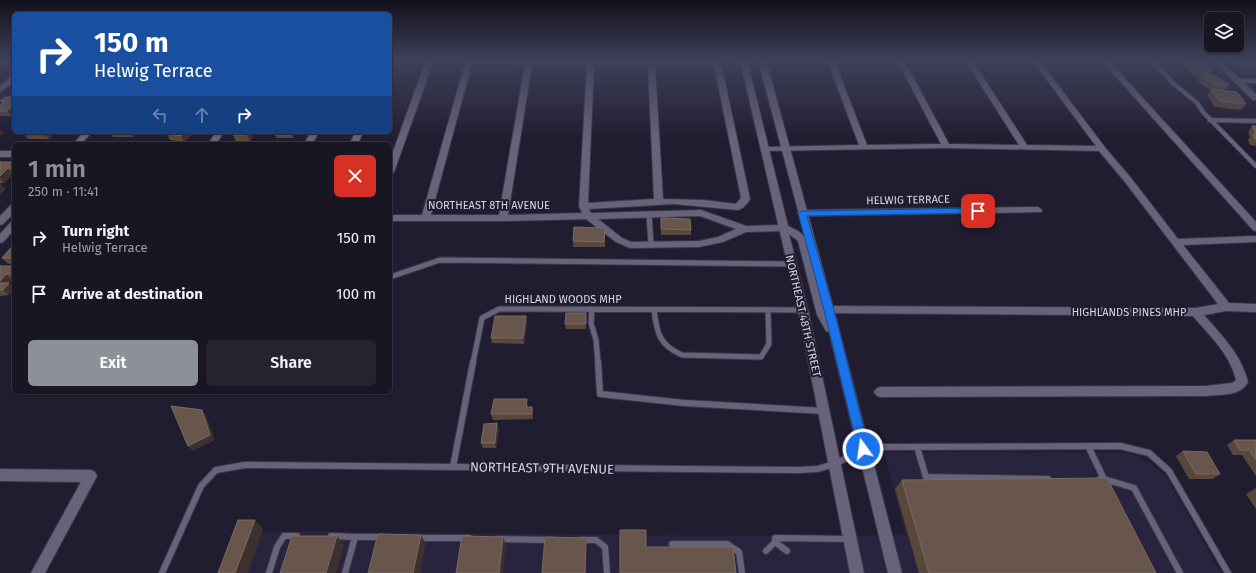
<!DOCTYPE html>
<html lang="en">
<head>
<meta charset="utf-8">
<style>
	:root { --surface:#191624; --page:#262331; --text:#f1f3f6; --muted:#9f9fa6; --line:#373541; --accent:#8c9099 }
	body { margin:0; font-family:"Fira Sans",sans-serif; background:var(--page); color:var(--text); height:100vh; display:flex; flex-direction:column; font-size:15px; white-space:nowrap }
	* { box-sizing:border-box; margin:0 }
	p { font-size:13px; color:var(--muted) }
	.icon { flex:none; width:22px; height:22px; fill:none; stroke:currentColor; stroke-width:2; stroke-linecap:round; stroke-linejoin:round }
	.map { position:relative; flex:1; overflow:hidden }
	.details { position:absolute; left:12px; top:142px; width:380px; height:252px; display:flex; flex-direction:column; background:var(--surface); border-radius:6px; box-shadow:0 1px 3px #0004,0 0 0 1px var(--line) }
	.details>* { flex:none }
	.hud { position:absolute; left:12px; top:12px; width:380px; height:122px; border-radius:6px; box-shadow:0 1px 3px #0004,0 0 0 1px var(--line); background:#1a4fa0; color:#fff; overflow:hidden }
	.controls { position:absolute; left:1204px; top:12px; display:grid; gap:8px }
	.controls a { display:grid; place-items:center; width:40px; height:40px; border-radius:6px; background:var(--surface); box-shadow:0 1px 3px #0004,0 0 0 1px var(--line); font-size:20px }
	.pin { position:absolute; display:grid; place-items:center; width:34px; height:34px; color:#fff; margin:-17px; border-radius:8px; box-shadow:0 2px 6px #0006 }
	.me { position:absolute; width:44px; margin:-22px; rotate:346deg; stroke-linejoin:round; filter:drop-shadow(0 0 3px #0008) }
	.turn { display:flex; align-items:center; gap:14px; height:84px; padding:0 16px; font-size:18px }
	.turn .icon { width:52px; height:52px; stroke-width:2.5 }
	.turn b { display:block; font-size:28px; line-height:34px }
	.lanes { display:flex; align-items:center; height:38px; padding:0 16px; background:#0003; justify-content:center; gap:20px; direction:ltr }
	.lanes .off { opacity:.35 }
	.round { display:grid; place-items:center; flex:none; width:42px; height:42px; border-radius:6px; background:var(--page) }
	.headline { display:flex; align-items:center; justify-content:space-between; height:68px; padding:0 16px }
	h1 { font-size:24px; font-weight:600; line-height:30px; color:var(--accent) }
	.primary-button { display:flex; gap:8px; margin-top:auto; padding:8px 16px }
	.primary-button a { flex:1; height:46px; border-radius:6px; background:var(--accent); color:#fff; font-size:16px; font-weight:600; line-height:46px; text-align:center }
	.primary-button a+a { background:var(--page); color:var(--text) }
	ul { padding:0; list-style:none }
	li { display:flex; align-items:center; gap:12px; height:56px; padding:0 16px }
	li div { flex:1 }
	li b { display:block; font-size:15px }
	li em { font-style:normal }
	.map>svg:first-child { display:block }
	.built { fill:#29243d }
	.lines { fill:none; stroke-linecap:round; stroke-linejoin:round }
	.service-far2-casing { stroke:#3c3848; stroke-width:5.5 }
	.service-far1-casing { stroke:#3c3848; stroke-width:7 }
	.service-casing { stroke:#3c3848; stroke-width:8 }
	.minor-casing { stroke:#3c3848; stroke-width:2 }
	.secondary-casing { stroke:#3c3848; stroke-width:2 }
	.service-far2 { stroke:#67637b; stroke-width:4 }
	.service-far1 { stroke:#67637b; stroke-width:5 }
	.service { stroke:#67637b; stroke-width:6 }
	.minor { fill:#67637b; fill-rule:evenodd }
	.secondary { fill:#67637b; fill-rule:evenodd }
	.wall { fill:#5a473b }
	.shaded-wall { fill:#3e302f }
	.building { fill:#68564d; stroke:#796a64 }
	.route { fill:#1a73e8; stroke:#114b97 }
	.labels { text-anchor:middle; dominant-baseline:central; stroke-width:4; stroke-linejoin:round; paint-order:stroke }
	.street-label { font-size:11px; fill:#d7d5e2; stroke:#211d30 }
	.near-street-label { font-size:13px; fill:#d7d5e2; stroke:#211d30 }
</style>
</head>
<body>
<div class="map">
<svg width="1256" height="573" viewBox="0 0 1256 573">
	<rect width="100%" height="100%" fill="#211d30"/>
	<path class="built" d="M884,452L1130,453L1154,465L1167,478L1221,573H226L244,531L739,536L906,535Z"/>
	<g class="lines">
		<g class="service-far2-casing">
			<path id="service-far2" d="M1151,60L1173,83L1197,103L1203,112L1256,166"/>
		</g>
		<g class="service-far1-casing">
			<path id="service-far1" d="M649,214L651,245
				M390,277L440,260L792,264
				M592,309L591,323L596,340L598,363
				M654,310C657,333 659,345 682,355L761,357L769,344L768,310
				M473,363L482,318L499,309L803,310"/>
		</g>
		<g class="service-casing">
			<path id="service" d="M598,362L600,394L684,403L824,411
				M1088,446L1104,479H1100
				M917,447L926,477L1048,479
				M453,467L473,362
				M1104,479L1134,488L1180,573
				M331,536L355,537
				M417,538H469
				M499,539L551,540
				M581,540H596L605,547L607,573
				M775,542L787,551
				M672,544H727L739,552L742,573
				M766,551L775,542V538L849,539
				M162,573L201,486L216,470L245,465L799,470L817,469L835,464L863,449L882,447L1120,446L1149,453L1169,471L1228,573
				M269,573L277,547L284,536H297
				M345,573L355,537H383"/>
		</g>
		<g class="minor-casing">
			<path id="minor" d="M426,60H434L394,172L390,175V160Z
				M466,60L715,61L723,60L721,63L750,199C748,203 743,209 738,210L674,204L589,209L591,213L701,210L746,226L783,225L788,228L783,231L746,232L723,242L699,247L630,248L616,242L586,219L503,221H390V215H422ZM472,63L525,64L499,215H431ZM532,64H587L579,206L582,213L508,215ZM594,64L648,65L654,199L588,203ZM655,65H714L741,198L736,204L704,200L663,199ZM700,216L736,229L718,237L699,241L631,242L622,238L598,219Z
				M827,60H834L867,145L941,144L897,60H904L949,144L1019,145L965,60H972L1027,145L1096,146L1032,60H1039L1107,150L1131,178L1178,239L1256,236V242L1183,245L1229,303L1256,304V312L1226,311L1204,315C1222,336 1241,354 1248,382C1240,397 1220,394 1206,396L880,397L876,395L874,392L876,389L880,387L1206,386L1232,383L1236,380C1230,354 1210,336 1193,316L825,313L824,310L825,307L829,306L1196,308L1218,304L1125,182L1099,151L946,148L762,151L761,149L765,147L859,145Z
				M1101,60H1108L1256,222V231L1253,230Z
				M1212,60H1219L1240,79H1256V83H1244L1256,94V100H1253Z
				M11,76H14V82L0,92V86Z
				M1208,118L1256,119V123L1211,122H1208Z
				M84,132H92L81,144H73Z
				M216,132H224L216,144H208Z
				M311,132H319L312,144H304Z
				M355,132H363L358,144H350Z
				M0,151H14V157H0Z
				M14,204V213L3,224L0,225V216L11,205Z
				M1038,207L1042,210L1041,212L802,216L797,213L802,210Z
				M14,221V230L3,242L0,243V234L11,222Z
				M0,469L91,470L95,472L97,476L45,573H31L81,482L0,481Z"/>
		</g>
		<g class="secondary-casing">
			<path id="secondary" d="M740,60H747L788,226L798,231L805,237L758,60H766L834,310L902,573H888L829,332L826,331L817,315L798,241L789,234L808,310L864,573H850L798,310Z"/>
		</g>
		<use href="#service-far2" class="service-far2"/>
		<use href="#service-far1" class="service-far1"/>
		<use href="#service" class="service"/>
		<use href="#minor" class="minor"/>
		<use href="#secondary" class="secondary"/>
	</g>
	<path class="wall" d="M0,60H10L8,62H5L8,65L5,68H0Z
		M1170,60H1201L1213,70L1210,74L1229,85L1225,90L1246,104L1241,110L1215,107L1207,95L1210,90L1197,81L1200,76H1195L1182,64L1185,60L1173,62Z
		M1236,60H1256V69H1242L1234,62Z
		M14,97V114L11,116H0V105L2,103L0,101Z
		M1252,126H1256V146L1250,145L1248,140L1250,137L1248,132Z
		M17,132H56L49,139H28L25,135H19Z
		M110,132H136L133,137H113Z
		M195,132L184,142L170,140L167,134Z
		M255,132L250,141H236L233,135Z
		M296,132L293,138H277L275,135Z
		M0,162H14V174H13L4,183H0L5,189L0,194Z
		M661,218L691,230V235H661Z
		M605,233V247H573V241Z
		M14,244V264H8L2,258Z
		M0,266H14V279H12L9,283L14,289L9,295L0,296Z
		M586,313V329H566L565,324Z
		M526,316L527,322L524,344L492,343L491,338Z
		M528,404V407H532L533,412V419L493,420L491,414Z
		M497,423L499,429L496,448H483L481,443Z
		M1234,440H1256V476L1242,455H1233L1227,445Z
		M1183,451L1220,474L1213,479H1189L1176,456Z
		M902,480L1156,573H919L895,489Z
		M1256,488V509L1246,494Z"/>
	<path class="shaded-wall" d="M4,60L8,65L5,68L1,62Z
		M14,104V114L11,116L7,111Z
		M0,129L4,134L0,135Z
		M46,132H56L49,139L45,134Z
		M130,132H136L133,137Z
		M186,132H195L184,142L181,136Z
		M249,132H255L250,141L247,135Z
		M293,132H296L293,138L291,135Z
		M8,168L13,174L4,183L0,178V176Z
		M0,183L5,189L0,194Z
		M6,274L12,279L9,283L14,288L9,295L3,290L0,285V281Z
		M390,286L393,295L390,306Z
		M526,316L527,322L524,344L523,338Z
		M527,399L528,404V412L526,407Z
		M532,407L533,412V419L532,414Z
		M202,410L206,416L215,440L193,451L188,446Z
		M497,423L499,429L496,448L495,443Z
		M255,520L263,529L248,573H235Z
		M421,535L426,544L420,573H413Z
		M337,536L344,545L336,573H326Z
		M503,537L506,545L503,573H499Z
		M586,538L587,547L586,573H585Z"/>
	<path class="building" d="M0,60H3L1,62H0Z
		M1187,60H1201L1213,70L1199,71Z
		M1242,60H1256V63H1246Z
		M1213,74L1229,85L1217,86L1201,75Z
		M1211,89L1237,92L1246,104L1219,101Z
		M5,97H14V104L7,111H0V105L5,101H0Z
		M1252,126H1256V134Z
		M25,132H46L45,134H24Z
		M169,132H186L181,136L167,134Z
		M235,132H249L247,135H233Z
		M277,132H293L291,135H275Z
		M1253,134L1256,135V139H1255Z
		M230,143H246L245,144H229Z
		M0,162H14V168H8L0,176Z
		M661,218L690,219L691,230L661,229Z
		M574,227L605,228L604,242L573,241Z
		M14,244V258H2Z
		M0,266H14V272L12,274H6L0,281Z
		M0,283H9L3,290H0Z
		M566,313H586V324H565Z
		M495,316H526L523,338H491Z
		M494,399H527L526,407H532V414H491Z
		M171,406L202,410L210,435L188,446Z
		M497,423L495,443H481L484,424Z
		M1234,440H1256V460L1249,450H1240Z
		M1183,451L1207,452L1220,474H1196Z
		M1107,478L1156,573H929L902,480Z
		M238,520H255L235,573H218Z
		M620,530H646V547H733L736,573H620Z
		M378,534L421,535L413,573H368Z
		M292,536H337L326,573H280Z
		M462,536L503,537L499,573H456Z
		M545,537L586,538L585,573H542Z"/>
	<linearGradient id="sky" x2="0" y2="1"><stop stop-color="#12101a"/><stop offset="0.43" stop-color="#3d4059"/><stop offset="1" stop-color="#3d4059" stop-opacity="0"/></linearGradient>
	<rect width="1256" height="140" fill="url(#sky)"/>
	<path class="route" d="M978,208L980,209V213L807,216L834,310L869,449L867,453L863,454L859,453L824,310L798,213L802,211Z"/>
	<g class="labels">
		<g class="street-label">
			<text transform="translate(908 200) rotate(-1)">HELWIG TERRACE</text>
			<text x="489" y="205">NORTHEAST 8TH AVENUE</text>
			<text x="563" y="299">HIGHLAND WOODS MHP</text>
			<text x="1129" y="312">HIGHLANDS PINES MHP</text>
			<text transform="translate(803 316) rotate(77)">NORTHEAST 48TH STREET</text>
		</g>
		<g class="near-street-label">
			<text transform="translate(542 468) rotate(1)">NORTHEAST 9TH AVENUE</text>
		</g>
	</g>
</svg>
<div class="controls">
<a><svg class="icon" aria-label="layers" viewBox="0 0 24 24"><path d="M12 4l9 5-9 5-9-5zM3 14l9 5 9-5"/></svg></a>
</div>
<div class="pin" style="left:978px;top:211px;background:#d93025"><svg class="icon" aria-label="arrive" viewBox="0 0 24 24"><path d="M6 21V4h12l-3 4 3 4H6"/></svg></div>
<svg class="me" style="left:863px;top:449px" viewBox="-20 -20 40 40"><circle r="17" fill="#1a73e8" stroke="#fff" stroke-width="3"/><path d="M0-11L8 9 0 5-8 9z" fill="#fff"/></svg>
<div class="hud">
<div class="turn"><svg class="icon" aria-label="right" viewBox="0 0 24 24"><path d="M7 20v-9h11M14 6l5 5-5 5"/></svg><div><b>150 m</b>Helwig Terrace</div></div>
<div class="lanes"><svg class="icon off" aria-label="left" viewBox="0 0 24 24"><path d="M17 20v-9H6M10 6l-5 5 5 5"/></svg><svg class="icon off" aria-label="ahead" viewBox="0 0 24 24"><path d="M12 20V5M6 11l6-6 6 6"/></svg><svg class="icon" aria-label="right" viewBox="0 0 24 24"><path d="M7 20v-9h11M14 6l5 5-5 5"/></svg></div>
</div>
<section class="details">
<div class="headline"><div><h1>1 min</h1><p>250 m · 11:41</p></div><a class="round" style="background:#d93025;color:#fff"><svg class="icon" aria-label="close" viewBox="0 0 24 24"><path d="M6 6l12 12M18 6L6 18"/></svg></a></div>
<ul>
<li><svg class="icon" aria-label="right" viewBox="0 0 24 24"><path d="M7 20v-9h11M14 6l5 5-5 5"/></svg><div><b>Turn right</b><p>Helwig Terrace</p></div><em>150 m</em></li>
<li><svg class="icon" aria-label="arrive" viewBox="0 0 24 24"><path d="M6 21V4h12l-3 4 3 4H6"/></svg><div><b>Arrive at destination</b></div><em>100 m</em></li>
</ul>
<div class="primary-button"><a>Exit</a><a>Share</a></div>
</section>
</div>
</body>
</html>
